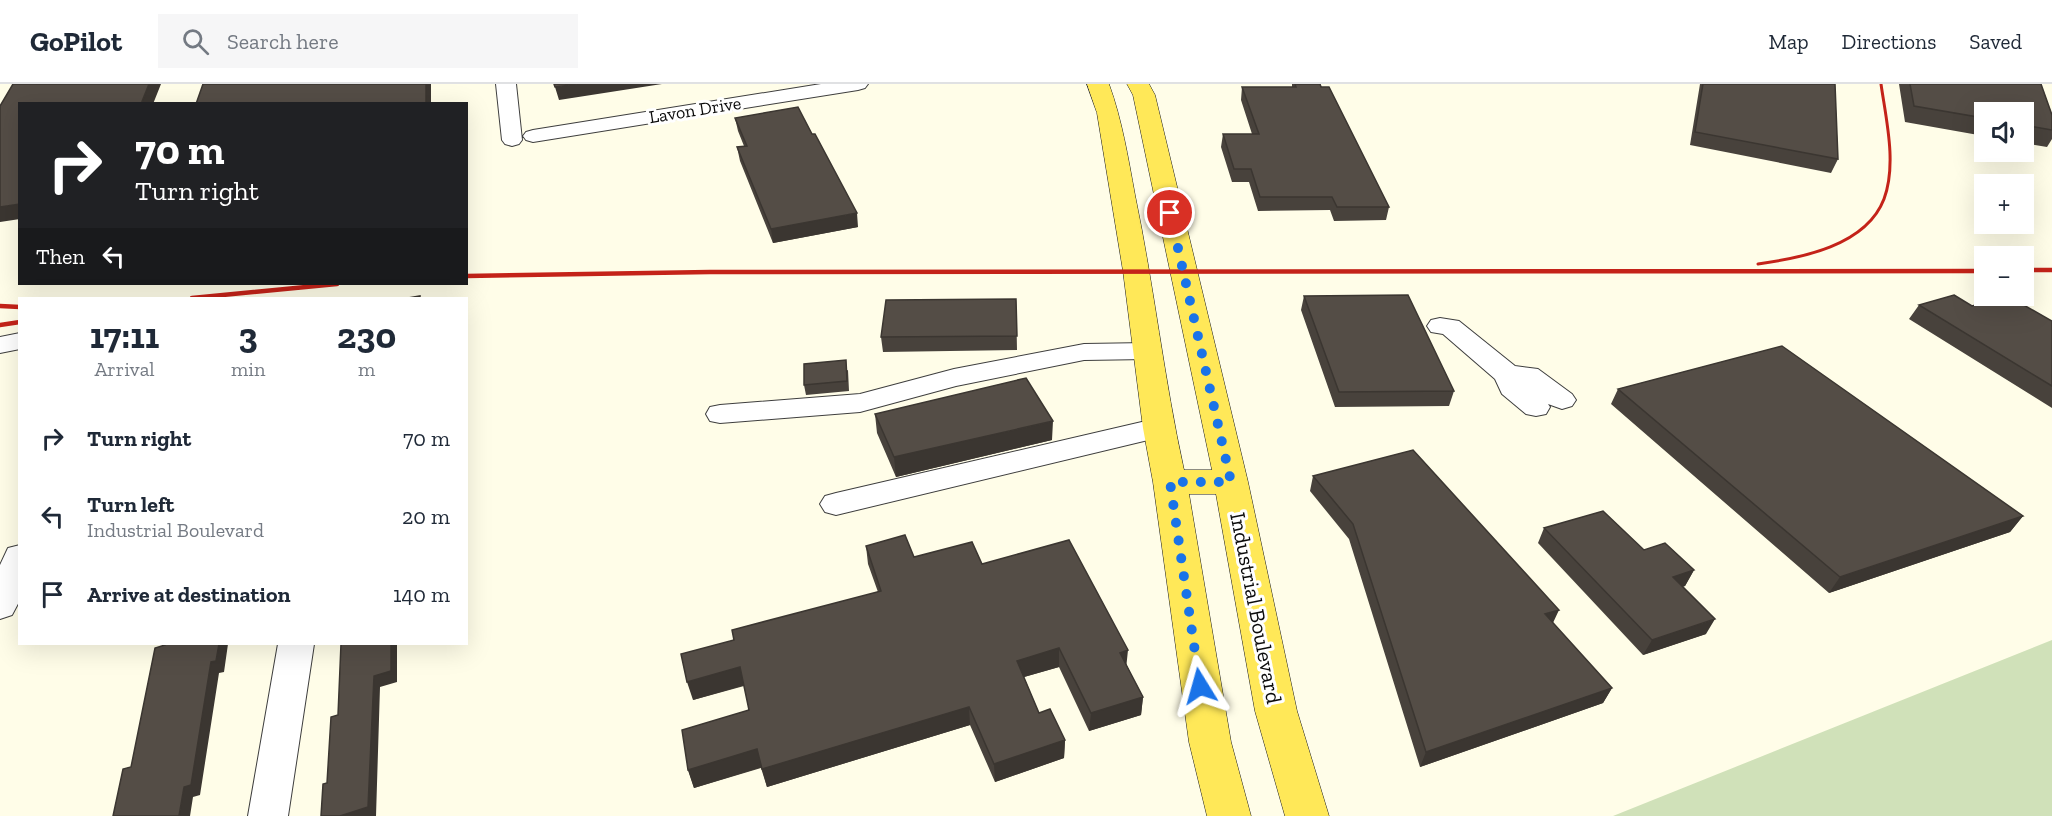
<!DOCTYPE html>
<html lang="en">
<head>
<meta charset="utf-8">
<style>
	:root { --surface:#fff; --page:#f6f6f7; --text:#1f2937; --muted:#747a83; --line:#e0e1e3 }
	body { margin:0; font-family:"Zilla Slab",serif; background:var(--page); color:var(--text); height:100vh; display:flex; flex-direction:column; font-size:22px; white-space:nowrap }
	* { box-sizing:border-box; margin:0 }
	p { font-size:20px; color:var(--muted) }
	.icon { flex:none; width:33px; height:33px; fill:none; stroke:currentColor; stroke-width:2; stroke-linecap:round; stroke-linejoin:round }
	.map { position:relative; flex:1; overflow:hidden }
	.details { position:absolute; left:18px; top:213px; width:450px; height:348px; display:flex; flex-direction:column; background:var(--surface); border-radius:0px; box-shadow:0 6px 24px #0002 }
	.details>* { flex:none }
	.guide { position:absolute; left:18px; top:18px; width:450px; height:183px; border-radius:0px; box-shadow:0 6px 24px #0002; background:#202124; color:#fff; overflow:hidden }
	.controls { position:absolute; left:1974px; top:18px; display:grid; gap:12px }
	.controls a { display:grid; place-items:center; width:60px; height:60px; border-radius:0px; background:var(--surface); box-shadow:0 6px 24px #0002; font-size:30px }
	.pin { position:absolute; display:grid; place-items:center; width:51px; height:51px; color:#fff; margin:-26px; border:3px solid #fff; border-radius:50%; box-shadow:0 2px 6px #0007 }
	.me { position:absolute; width:66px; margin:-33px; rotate:352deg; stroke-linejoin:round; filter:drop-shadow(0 0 4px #0008) }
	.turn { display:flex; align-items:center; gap:21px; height:126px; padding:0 18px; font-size:27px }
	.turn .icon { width:78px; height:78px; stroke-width:2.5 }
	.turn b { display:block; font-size:42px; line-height:51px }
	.then { display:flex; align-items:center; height:57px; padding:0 18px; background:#0003; gap:12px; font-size:22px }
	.eta { display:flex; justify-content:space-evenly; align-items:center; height:102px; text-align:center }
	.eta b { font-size:36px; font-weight:700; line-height:42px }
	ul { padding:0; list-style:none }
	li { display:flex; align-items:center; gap:18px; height:78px; padding:0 18px }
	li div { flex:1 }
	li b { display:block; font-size:22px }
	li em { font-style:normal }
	header { display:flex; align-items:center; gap:36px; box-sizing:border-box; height:84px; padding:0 30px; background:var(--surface); border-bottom:2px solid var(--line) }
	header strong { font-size:28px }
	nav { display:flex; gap:33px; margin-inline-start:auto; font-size:21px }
	.search { width:420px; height:54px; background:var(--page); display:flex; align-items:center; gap:15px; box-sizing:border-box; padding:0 21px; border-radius:0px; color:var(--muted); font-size:22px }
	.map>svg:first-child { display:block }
	.cemetery { fill:#d0e1b9 }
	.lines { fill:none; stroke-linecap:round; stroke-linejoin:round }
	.minor-casing { stroke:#3e3e3e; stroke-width:2 }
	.major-casing { stroke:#1c1c1c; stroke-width:1 }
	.minor { fill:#fff; fill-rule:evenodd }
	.major { fill:#ffe858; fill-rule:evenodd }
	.rail-far1 { stroke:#c42319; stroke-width:3 }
	.rail { stroke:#c42319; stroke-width:4.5 }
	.wall { fill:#48423c }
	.shaded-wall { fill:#3b3631 }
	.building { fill:#544d46; stroke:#3b3631; stroke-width:1.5 }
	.route { stroke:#1a73e8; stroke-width:10; stroke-dasharray:0 18 }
	.labels { text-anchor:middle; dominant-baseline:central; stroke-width:6; stroke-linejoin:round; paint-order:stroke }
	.far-street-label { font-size:18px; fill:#0b0b0b; stroke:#fff }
	.street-label { font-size:22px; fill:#0b0b0b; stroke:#fff }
</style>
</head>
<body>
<header>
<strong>GoPilot</strong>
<div class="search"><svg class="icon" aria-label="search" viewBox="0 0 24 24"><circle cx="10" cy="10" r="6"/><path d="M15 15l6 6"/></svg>Search here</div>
<nav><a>Map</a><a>Directions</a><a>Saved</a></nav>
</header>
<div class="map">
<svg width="2052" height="732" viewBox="0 0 2052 732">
	<rect width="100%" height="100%" fill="#fffde8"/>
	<path class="cemetery" d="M2052,556V732H1613Z"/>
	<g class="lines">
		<g class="minor-casing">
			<path id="minor" d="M496,0H516L522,56L519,60L512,62L505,60L502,56Z
				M821,0H868L865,4L858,6L533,58L526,56L523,52L526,48L533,46Z
				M1440,234L1459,237L1515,282L1538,285L1572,310L1576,316L1572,322L1562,325L1548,320L1550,323L1546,330L1536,332L1526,330L1502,310L1495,295L1443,250L1431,248L1427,242L1431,236Z
				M20,249V265L0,269V253Z
				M1147,259L1157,261L1161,267L1157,273L1147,275L1084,276L956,302L860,328L720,339L710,337L706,330L710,323L720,321L860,310L954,285L1084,260Z
				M1159,334L1169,337L1174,344L1169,351L836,431L825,428L820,420L825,412L836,409Z
				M20,461V516L12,531L0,535V481L8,464Z
				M278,560H314L288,732H248Z"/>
		</g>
		<g class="major-casing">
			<path id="major" d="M1087,0H1109C1122,36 1128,73 1135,111C1154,202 1164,295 1184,386H1212L1133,11L1127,0H1149L1155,11L1248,398L1297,627L1329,732H1285L1255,627L1216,410H1189L1231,658L1251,732H1207L1189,658L1153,398L1143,344L1123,187L1097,29Z"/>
		</g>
		<use href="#minor" class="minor"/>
		<use href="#major" class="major"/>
		<path class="rail-far1" d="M1758,180C1801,174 1866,162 1884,115C1897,80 1886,35 1881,0
			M2024,186H2052
			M1613,187H1984"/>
		<path class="rail" d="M2024,186H2052
			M466,192L710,188L1984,187
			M192,214L337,200
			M0,222L20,223
			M0,241L20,238"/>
	</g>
	<path class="wall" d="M1292,0H1320L1389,123L1386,136L1334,137L1330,126L1258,127L1249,98H1232L1221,63L1223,50H1252L1241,16L1242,3H1292Z
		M1700,0H1835L1838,75L1831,89L1690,61Z
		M1899,0H2041L2052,31V55L2047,63L2024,59V28H1984V52L1905,38Z
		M735,34L858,143L773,159L740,77L737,63L744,62L738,47Z
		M1304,212L1454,307L1449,322L1335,323L1301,226Z
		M1016,215L1017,266L883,268L881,253Z
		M1919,221L2052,237V324L1909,235Z
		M848,286L849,307L806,311L804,301Z
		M1618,305L2023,432L2010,448L1829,509L1611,320Z
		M875,330L1052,356L896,393L877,349Z
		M1313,392L1553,540L1612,604L1603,619L1420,683L1349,455L1310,407Z
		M1544,444L1644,466L1694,486L1685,502L1682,503L1706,550L1643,571L1538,459Z
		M866,462L914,473L982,480L1126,580L1143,613L1141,631L1089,647L1059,583L1024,593L1039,629L1065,656L1064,674L995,698L970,641L767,703L761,684L694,704L688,686L749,626L744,602L693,616L734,556L878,508L868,480Z"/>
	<path class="shaded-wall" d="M149,0H161L153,20H141Z
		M426,0H431V20H426Z
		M577,0H662L559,16L555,3Z
		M20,120V135L0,138V123Z
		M857,129L858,143L773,159L771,145Z
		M1053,337L1052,356L896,393L894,373Z
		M2023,432L2010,448L1829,509L1840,493Z
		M1694,486L1685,502L1664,508L1673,493Z
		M1559,526L1552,541L1545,530Z
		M1715,535L1706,550L1643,571L1652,556Z
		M219,560H228L224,588L219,589L200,711L193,713L190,732H179L184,703L211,578Z
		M391,560H397V598L380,603L376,732H340L374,592Z
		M1059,564V583L1017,595V577Z
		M1128,566L1126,585L1120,569Z
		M740,583L745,601L693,616L687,598Z
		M1612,604L1603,619L1420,683L1426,668Z
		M1143,613L1141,631L1089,647L1091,629Z
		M969,623L970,641L767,703L762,685Z
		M1065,656L1064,674L995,698L994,680Z
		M757,665L762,683L694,704L688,686Z"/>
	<path class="building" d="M13,0H149L141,20H20V120L0,123V22Z
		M203,0H426V20H196Z
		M554,0H577L555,3Z
		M1295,0H1320L1321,3H1329L1389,123H1337L1332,113H1260L1251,85H1234L1223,50H1259L1242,3H1296Z
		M1703,0H1835L1838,75L1695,48Z
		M1910,0H2041L2052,31V46L2024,41V28H1984V34L1914,22Z
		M798,23L812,50H815L857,129L771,145L737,63L747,62L735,34Z
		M1408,211L1454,307L1339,308L1304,212Z
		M1954,211L1972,222L2008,212L2052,237V302L1919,221Z
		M420,212V214H408Z
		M1016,215L1017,252L881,253L886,216Z
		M1782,262L2023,432L1840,493L1618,305Z
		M846,276L847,297L804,301V280Z
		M1026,294L1053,337L894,373L875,330Z
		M1413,366L1559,526L1545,530L1612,604L1426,668L1353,440L1313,392Z
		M1603,427L1644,466L1665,459L1694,486L1673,493L1715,535L1652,556L1544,444Z
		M905,451L914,473L972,458L982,480L1069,456L1128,566L1120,569L1143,613L1091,629L1059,564L1017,577L1039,629L1050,625L1065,656L994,680L969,623L762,685L757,665L688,686L682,646L749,626L740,583L687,598L681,570L734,556L732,546L881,507L866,462Z
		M165,560H219L216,577L211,578L191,701L184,703L179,732H113L123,685L131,683L155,564L165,561Z
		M341,560H391V587L374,592L368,723L340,732H321L323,700L327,699L331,633L338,631Z"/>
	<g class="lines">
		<path class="route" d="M1170,129L1231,398H1170L1200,602"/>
	</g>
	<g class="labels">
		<g class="far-street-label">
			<text transform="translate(695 26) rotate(-9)">Lavon Drive</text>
		</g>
		<g class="street-label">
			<text transform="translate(1256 524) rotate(79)">Industrial Boulevard</text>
		</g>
	</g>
</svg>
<div class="controls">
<a><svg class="icon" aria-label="sound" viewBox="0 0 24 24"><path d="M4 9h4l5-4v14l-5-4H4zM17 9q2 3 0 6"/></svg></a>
<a>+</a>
<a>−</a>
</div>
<div class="pin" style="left:1170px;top:129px;background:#d93025"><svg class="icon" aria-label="arrive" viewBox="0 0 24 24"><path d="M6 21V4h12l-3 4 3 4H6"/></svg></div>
<svg class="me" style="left:1200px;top:602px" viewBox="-20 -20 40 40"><path d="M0-17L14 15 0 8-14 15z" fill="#1a73e8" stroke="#fff" stroke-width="4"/></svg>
<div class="guide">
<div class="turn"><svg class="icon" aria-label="right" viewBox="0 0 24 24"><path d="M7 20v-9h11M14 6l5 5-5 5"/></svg><div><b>70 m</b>Turn right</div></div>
<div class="then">Then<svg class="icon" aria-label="left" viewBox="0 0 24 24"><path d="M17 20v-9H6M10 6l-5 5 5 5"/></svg></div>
</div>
<section class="details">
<div class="eta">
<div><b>17:11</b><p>Arrival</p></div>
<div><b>3</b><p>min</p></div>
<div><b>230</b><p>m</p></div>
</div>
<ul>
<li><svg class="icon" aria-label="right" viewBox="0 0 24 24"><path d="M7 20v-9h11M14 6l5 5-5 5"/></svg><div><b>Turn right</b></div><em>70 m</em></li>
<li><svg class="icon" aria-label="left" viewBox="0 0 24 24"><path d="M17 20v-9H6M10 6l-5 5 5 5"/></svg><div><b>Turn left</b><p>Industrial Boulevard</p></div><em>20 m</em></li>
<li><svg class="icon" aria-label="arrive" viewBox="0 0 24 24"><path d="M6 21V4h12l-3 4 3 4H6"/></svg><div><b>Arrive at destination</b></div><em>140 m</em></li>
</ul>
</section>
</div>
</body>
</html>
